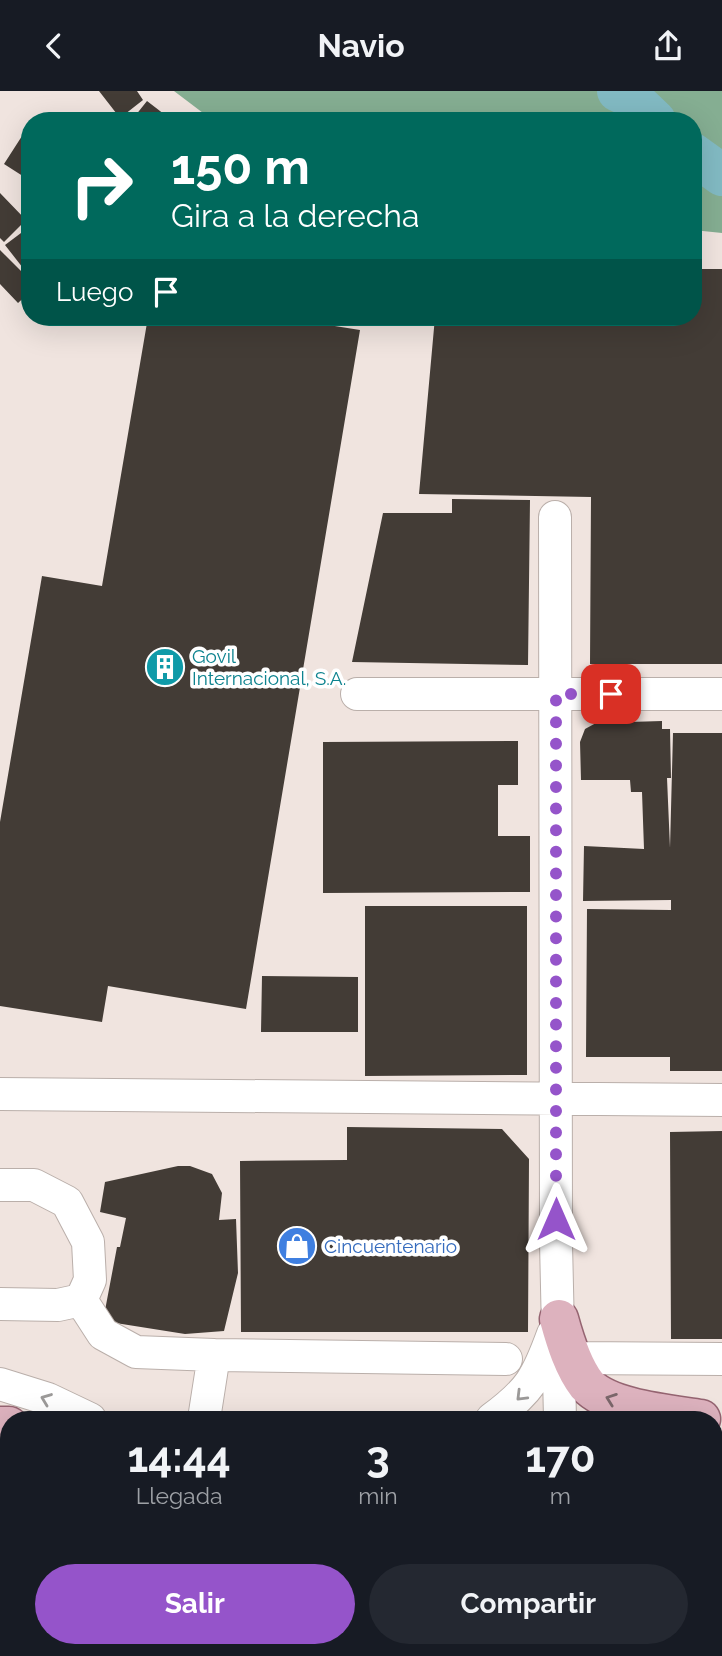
<!DOCTYPE html>
<html lang="es">
<head>
<meta charset="utf-8">
<style>
	:root { --surface:#171b24; --page:#242831; --text:#f1f3f6; --muted:#9ea1a6; --accent:#9554ca }
	body { margin:0; font-family:Raleway,sans-serif; background:var(--page); color:var(--text); height:100vh; display:flex; flex-direction:column; font-size:26px; white-space:nowrap }
	* { box-sizing:border-box; margin:0 }
	p { font-size:23px; color:var(--muted) }
	.icon { flex:none; width:38px; height:38px; fill:none; stroke:currentColor; stroke-width:2; stroke-linecap:round; stroke-linejoin:round }
	.map { position:relative; flex:1; overflow:hidden }
	.drawer { position:absolute; left:0px; top:1320px; width:723px; height:247px; display:flex; flex-direction:column; background:var(--surface); border-radius:28px 28px 0 0; box-shadow:0 7px 28px #0002 }
	.drawer>* { flex:none }
	.hud { position:absolute; left:21px; top:21px; width:681px; height:214px; border-radius:28px; box-shadow:0 7px 28px #0002; background:#00695c; color:#fff; overflow:hidden }
	.pin { position:absolute; display:grid; place-items:center; width:60px; height:60px; color:#fff; margin:-30px; border-radius:14px; box-shadow:0 4px 10px #0006 }
	.me { position:absolute; width:77px; margin:-38px; rotate:0deg; stroke-linejoin:round; filter:drop-shadow(0 0 5px #0008) }
	.turn { display:flex; align-items:center; gap:24px; height:147px; padding:0 35px; font-size:32px }
	.turn .icon { width:91px; height:91px; stroke-width:2.5 }
	.turn b { display:block; font-size:49px; line-height:60px }
	.then { display:flex; align-items:center; height:66px; padding:0 35px; background:#0003; gap:14px; font-size:26px }
	.eta { display:flex; justify-content:space-evenly; align-items:center; height:119px; text-align:center }
	.eta b { font-size:42px; font-weight:700; line-height:49px }
	.cta { display:flex; gap:14px; margin-top:auto; padding:14px 35px }
	.cta a { flex:1; height:80px; border-radius:42px; background:var(--accent); color:#fff; font-size:28px; font-weight:700; line-height:80px; text-align:center }
	.cta a+a { background:var(--page); color:var(--text) }
	header { display:flex; justify-content:space-between; align-items:center; height:91px; padding:0 35px; background:var(--surface); font-size:32px; font-weight:700 }
	.map>svg:first-child { display:block }
	.forest { fill:#85ae92 }
	.lines { fill:none; stroke-linecap:round; stroke-linejoin:round }
	.river { stroke:#82bac3; stroke-width:42 }
	.building { fill:#433c36 }
	.minor-casing { stroke:#baafaa; stroke-width:34 }
	.major-casing { stroke:#956471; stroke-width:41 }
	.minor { stroke:#fff; stroke-width:32 }
	.major { stroke:#ddb2be; stroke-width:38 }
	.oneway { stroke:#9c9a99 }
	.oneway2 { stroke:#7b676b }
	.route { stroke:#9554ca; stroke-width:12; stroke-dasharray:0 21.6 }
	.labels { text-anchor:middle; dominant-baseline:central; stroke-width:7; stroke-linejoin:round; paint-order:stroke }
	.culture-label { font-size:19px; fill:#0d838f; stroke:#fff; text-anchor:start }
	.shop-label { font-size:19px; fill:#366cbe; stroke:#fff; text-anchor:start }
</style>
</head>
<body>
<header><svg class="icon" aria-label="back" viewBox="0 0 24 24"><path d="M15 5l-7 7 7 7"/></svg>Navio<svg class="icon" aria-label="share" viewBox="0 0 24 24"><path d="M12 15V3M7 8l5-5 5 5M5 13v7h14v-7"/></svg></header>
<div class="map">
<svg width="722" height="1565" viewBox="0 0 722 1565">
	<rect width="100%" height="100%" fill="#f0e4df"/>
	<path class="forest" d="M174,0H722V142L693,139V30H203L207,25Z
		M9,1429V1558H628L626,1565H0V1432Z"/>
	<g class="lines">
		<path class="river" d="M618,0L629,5L655,30
			M693,63L722,84"/>
	</g>
	<path class="building" d="M99,0H137L143,9L120,27Z
		M147,10L173,30H131Z
		M22,45L30,50V100L24,95L29,89L4,73Z
		M0,102L26,129L4,151L0,147Z
		M21,142L30,154V186L5,154Z
		M0,159L30,189V201L18,212L0,193Z
		M693,178H722V573H590L591,406L419,403L435,226H693Z
		M148,226H278L360,239L246,918L108,895L102,931L0,915V731L42,485L102,495Z
		M452,408L530,409L528,574L352,571L383,422H452Z
		M662,630V638H670L671,687H667L670,757L673,642H722V980H670V966H586L587,818L671,819V809L583,810L584,755L644,758L642,701H631L630,689H581L580,651L585,638L596,632Z
		M518,650V694H498V745H530V801L323,802V651Z
		M365,815H527V984L365,985Z
		M262,885L358,886V941H261Z
		M347,1036L502,1038L529,1068L528,1241H241L240,1070L347,1069Z
		M722,1040V1248H671L670,1041Z
		M178,1075H190L212,1083L222,1102L219,1129L236,1128L238,1182L224,1240L185,1243L103,1230L117,1156H120L126,1127L100,1121L105,1091Z
		M714,1440H722V1479L714,1466Z"/>
	<g class="lines">
		<g class="minor-casing">
			<path id="minor" d="M555,426L556,1152L560,1328
				M357,603H722
				M0,1003L722,1009
				M0,1094H34L67,1111L88,1151L90,1189L81,1209L58,1214L0,1213
				M81,1209L103,1243L136,1261L214,1264L204,1328
				M214,1264L506,1268
				M573,1267L722,1268
				M0,1293L48,1308L90,1328
				M492,1328C530,1300 537,1287 553,1243
				M0,1425L9,1423"/>
		</g>
		<g class="major-casing">
			<path id="major" d="M559,1228C565,1250 573,1276 587,1294C609,1318 670,1323 701,1328
				M0,1335H9
				M714,1395H722
				M0,1400H9"/>
		</g>
		<use href="#minor" class="minor"/>
		<use href="#major" class="major"/>
	</g>
	<defs><path id="oneway-chevron" d="M-2-3.5L2.5 0L-2 3.5" fill="none" stroke-width="1.6" stroke-linecap="round" stroke-linejoin="round" transform="scale(1.75)"/></defs>
	<g class="oneway">
		<use href="#oneway-chevron" transform="translate(521 1305) rotate(135)"/>
		<use href="#oneway-chevron" transform="translate(46 1308) rotate(-159)"/>
	</g>
	<use class="oneway2" href="#oneway-chevron" transform="translate(611 1308) rotate(-160)"/>
	<g class="lines">
		<path class="route" d="M556,1128V603H611"/>
	</g>
	<defs>
		<g id="building-disc" transform="scale(2.0125)"><circle r="9.5" fill="#0f9aa8" stroke="#fff"/><path d="M-4-6H4V6H1V3H-1V6H-4ZM-2.5-4.3h1.7v1.8h-1.7ZM.8-4.3h1.7v1.8H.8ZM-2.5-1h1.7V.8h-1.7ZM.8-1h1.7V.8H.8Z" fill="#fff"/></g>
		<g id="shop-disc" transform="scale(2.0125)"><circle r="9.5" fill="#3f7fe0" stroke="#fff"/><path d="M-5-2.5h2.3a2.7 3.5 0 0 1 5.4 0H5L5.5 6h-11ZM-1.5-2.5h3a1.5 2.3 0 0 0-3 0Z" fill="#fff"/></g>
	</defs>
	<g fill-rule="evenodd">
		<use href="#building-disc" x="165" y="576"/>
		<use href="#shop-disc" x="297" y="1155"/>
	</g>
	<g class="labels">
		<g class="culture-label">
			<text x="192" y="565">Govil<tspan x="192" dy="22">Internacional, S.A.</tspan></text>
		</g>
		<g class="shop-label">
			<text x="324" y="1155">Cincuentenario</text>
		</g>
	</g>
</svg>
<div class="pin" style="left:611px;top:603px;background:#d93025"><svg class="icon" aria-label="arrive" viewBox="0 0 24 24"><path d="M6 21V4h12l-3 4 3 4H6"/></svg></div>
<svg class="me" style="left:556px;top:1128px" viewBox="-20 -20 40 40"><path d="M0-17L14 15 0 8-14 15z" fill="#9554ca" stroke="#fff" stroke-width="4"/></svg>
<div class="hud">
<div class="turn"><svg class="icon" aria-label="right" viewBox="0 0 24 24"><path d="M7 20v-9h11M14 6l5 5-5 5"/></svg><div><b>150 m</b>Gira a la derecha</div></div>
<div class="then">Luego<svg class="icon" aria-label="arrive" viewBox="0 0 24 24"><path d="M6 21V4h12l-3 4 3 4H6"/></svg></div>
</div>
<section class="drawer">
<div class="eta">
<div><b>14:44</b><p>Llegada</p></div>
<div><b>3</b><p>min</p></div>
<div><b>170</b><p>m</p></div>
</div>
<div class="cta"><a>Salir</a><a>Compartir</a></div>
</section>
</div>
</body>
</html>
